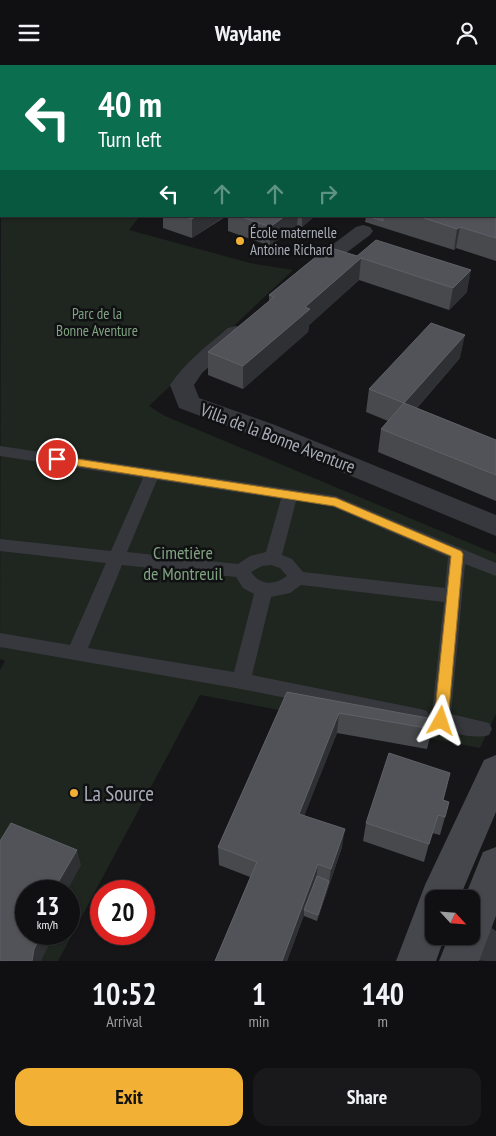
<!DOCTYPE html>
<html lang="en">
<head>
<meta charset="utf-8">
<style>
	:root { --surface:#101012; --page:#19191b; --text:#f1f3f6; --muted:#9c9d9f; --line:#303032; --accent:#f2b134 }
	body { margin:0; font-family:"PT Sans Narrow",sans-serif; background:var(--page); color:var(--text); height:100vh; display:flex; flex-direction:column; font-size:19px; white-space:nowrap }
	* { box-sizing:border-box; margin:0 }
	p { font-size:16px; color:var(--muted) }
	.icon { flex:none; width:28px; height:28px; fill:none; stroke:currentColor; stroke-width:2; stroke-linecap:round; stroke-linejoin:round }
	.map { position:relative; height:896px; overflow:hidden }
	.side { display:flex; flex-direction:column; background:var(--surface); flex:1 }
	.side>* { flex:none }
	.guide { position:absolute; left:0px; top:0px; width:496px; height:152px; box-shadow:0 1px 4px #0004,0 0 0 1px var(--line); background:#0b6e4f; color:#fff; overflow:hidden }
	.needle { width:32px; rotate:116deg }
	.buttons { position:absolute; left:425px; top:825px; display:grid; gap:10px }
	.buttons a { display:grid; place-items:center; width:55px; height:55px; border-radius:10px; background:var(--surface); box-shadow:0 1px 4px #0004,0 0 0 1px var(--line); font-size:25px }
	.speed { position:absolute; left:15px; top:815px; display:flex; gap:10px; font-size:25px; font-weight:700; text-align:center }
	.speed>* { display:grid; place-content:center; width:65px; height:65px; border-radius:50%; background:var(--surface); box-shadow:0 1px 4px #0004,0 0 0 1px var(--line); line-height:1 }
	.speed small { font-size:12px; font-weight:400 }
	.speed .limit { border:8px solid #d22; background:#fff; color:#111 }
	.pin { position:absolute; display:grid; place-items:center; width:42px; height:42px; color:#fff; margin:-21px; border:2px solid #fff; border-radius:50%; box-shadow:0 1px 5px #0007 }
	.me { position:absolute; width:55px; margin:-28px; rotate:5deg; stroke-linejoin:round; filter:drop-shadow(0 0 4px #0008) }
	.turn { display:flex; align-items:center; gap:18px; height:105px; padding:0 15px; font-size:22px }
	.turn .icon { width:65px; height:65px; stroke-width:2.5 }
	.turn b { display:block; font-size:35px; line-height:42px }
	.lanes { display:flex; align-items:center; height:48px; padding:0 15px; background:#0003; justify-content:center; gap:25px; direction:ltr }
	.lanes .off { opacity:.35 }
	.eta { display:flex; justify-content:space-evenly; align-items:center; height:85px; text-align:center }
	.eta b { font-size:30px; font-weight:700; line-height:35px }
	.action { display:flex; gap:10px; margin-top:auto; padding:10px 15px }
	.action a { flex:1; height:58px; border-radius:15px; background:var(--accent); color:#111; font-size:20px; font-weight:700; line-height:58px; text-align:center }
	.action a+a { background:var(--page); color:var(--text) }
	header { display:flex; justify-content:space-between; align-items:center; height:65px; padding:0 15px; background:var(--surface); font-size:22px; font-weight:700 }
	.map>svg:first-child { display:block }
	.green { fill:#1e261f; fill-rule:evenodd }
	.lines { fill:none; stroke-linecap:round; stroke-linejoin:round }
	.lane { fill:#37383d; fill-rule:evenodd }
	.street { fill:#37383d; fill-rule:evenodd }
	.secondary { fill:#45474d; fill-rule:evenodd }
	.rail-casing { stroke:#4a4c52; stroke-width:4 }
	.rail { stroke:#111113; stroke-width:2.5; stroke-dasharray:7; stroke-linecap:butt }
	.wall { fill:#47494d }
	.shaded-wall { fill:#2f3033 }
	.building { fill:#525359; stroke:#5f6168 }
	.route { fill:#f2b134; stroke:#9d7322 }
	.poi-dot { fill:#f2b134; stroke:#111113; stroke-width:2 }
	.labels { text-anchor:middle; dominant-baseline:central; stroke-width:5; stroke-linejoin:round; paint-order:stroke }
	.far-poi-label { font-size:15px; fill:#a8adb8; stroke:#111113; text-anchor:start }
	.far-park-label { font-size:15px; fill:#7fa381; stroke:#111113 }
	.street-label { font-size:18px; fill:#a8adb8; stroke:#111113 }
	.park-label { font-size:18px; fill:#7fa381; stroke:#111113 }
	.near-poi-label { font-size:21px; fill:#a8adb8; stroke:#111113; text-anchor:start }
</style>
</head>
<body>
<header><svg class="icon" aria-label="menu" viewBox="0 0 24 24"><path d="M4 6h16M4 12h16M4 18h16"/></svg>Waylane<svg class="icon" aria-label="person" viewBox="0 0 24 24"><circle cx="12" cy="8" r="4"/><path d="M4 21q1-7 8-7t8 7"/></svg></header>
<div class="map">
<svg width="496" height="896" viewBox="0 0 496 896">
	<rect width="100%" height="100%" fill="#161618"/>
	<path class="green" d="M1,147V151H140L129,165L250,198L293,205L149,341L165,351L496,489V649L480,683L200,630L58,896H0V605L5,596L0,594ZM26,826H69V869H26Z"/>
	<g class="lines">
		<path class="lane" d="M0,381L336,431L496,498V511L465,499L451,649L489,658L492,664L489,670C474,675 449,667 434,662L431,656L444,537L301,520L290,528L271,532L252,610L420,644L427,646L430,652L427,658L420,660L241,624L0,582V568L70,580L106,498L0,486V474L111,486L143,413L0,391ZM157,415L281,434L266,487L250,491L238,499L127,487ZM296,436L333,442L448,492L445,523L303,507L292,494L282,490ZM122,500L236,512L243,523L254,529L234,607L88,583ZM271,500L280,503L287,511C275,520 261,521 251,507L262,501Z"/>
		<path class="street" d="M363,160L370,162L373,166L370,170L314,212L307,214L300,212L297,208L300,204L356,162Z
			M236,261L244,263L247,268L202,308L194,320L199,333L275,360L496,450V471L257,372L179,343L170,320C186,296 206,282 228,263Z
			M471,852L483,857L496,866V896C470,896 460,896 449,871H471Z"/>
		<path class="secondary" d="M496,690V747L459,834H434V871H445L436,896H396L425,820L484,695Z
			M496,782V851L479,896H439L449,871H471V834H464L483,787Z"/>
		<g class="rail-casing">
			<path id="rail" d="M133,1L138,0
				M147,1L153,0"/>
		</g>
		<use href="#rail" class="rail"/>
	</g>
	<path class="wall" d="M116,0H135L137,1H118Z
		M373,0H400L397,1H377Z
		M495,1H496V31H495Z
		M496,81V129H495V82Z
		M163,151H315L302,162L297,160L270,181L228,166V153L225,152L192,173L163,163Z
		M366,151H494L496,152V196L456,183L454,185L365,157Z
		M328,182L467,227L449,245L359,215L309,260L308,267L243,324L208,310V287L269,236V230Z
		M460,293L417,343L496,375V436L378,387L381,364L388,356L366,347L369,324Z
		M287,627L432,664L427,684L337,668L304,750L342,782L317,856L304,851V850L287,896H215L250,812L219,800L218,782Z
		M443,735L445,752L440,770L432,768L424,797L363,776L366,758Z"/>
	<path class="shaded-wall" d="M277,0H300V1H274Z
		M387,0H400L397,1H387Z
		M196,151H225L192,173V154Z
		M285,151H298L297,160L270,181V162Z
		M302,151H315L302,162Z
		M460,162L456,183L454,185L457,164Z
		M361,193L359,215L309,260L308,267L243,324V301L305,242Z
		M471,205L467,227L449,245L453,223Z
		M465,270L460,293L400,362L404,338Z
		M339,648L337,668L298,767L299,749Z
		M345,764L342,782L317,856L318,850L329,816L331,804Z
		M77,785L81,800L67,826H53Z
		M318,799L316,817L304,845V850L287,896H282Z
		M42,869H54L41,896H32L34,884Z"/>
	<path class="building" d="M123,0H135L137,1H125Z
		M234,0H277L274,1H230Z
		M435,0H450L454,1H431Z
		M475,0H492L496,1V17L495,16V1H472Z
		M496,81V109L495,108V82Z
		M182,151H196L192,154Z
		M239,151H285L270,162Z
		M367,151H383V156Z
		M418,151H494L496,152V173L460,162L457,164Z
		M376,175L471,205L453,223L361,193L305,242L310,244L243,301L208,287L274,232L269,230L328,182L357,191Z
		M431,258L465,270L404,338L369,324Z
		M404,338L496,375V410L381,364Z
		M287,627L433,654L432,664L339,648L299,749L345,764L331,804L318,799L282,896H215L257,797L218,782Z
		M389,688L450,708L443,735L449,737L445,752L438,750L429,779L366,758Z
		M11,758L77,785L53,826H26V869H42L34,884L32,896H0V776Z
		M317,811L329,816L318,850L304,845Z"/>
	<path class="route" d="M57,391L336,433L461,486L463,489L448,656L446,660L441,662L436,660L434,656L451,491L334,441L53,397L52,394L53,392Z"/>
	<g class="poi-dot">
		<circle cx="240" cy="176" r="5"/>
		<circle cx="74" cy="728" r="5"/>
	</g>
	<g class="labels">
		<g class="far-poi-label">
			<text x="250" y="167">École maternelle<tspan x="250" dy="17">Antoine Richard</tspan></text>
		</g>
		<g class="far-park-label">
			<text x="97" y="248">Parc de la<tspan x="97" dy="17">Bonne Aventure</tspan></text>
		</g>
		<g class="street-label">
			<text transform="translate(278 373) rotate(21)">Villa de la Bonne Aventure</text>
		</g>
		<g class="park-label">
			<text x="183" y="487">Cimetière<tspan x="183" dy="21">de Montreuil</tspan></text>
		</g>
		<g class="near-poi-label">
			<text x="84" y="728">La Source</text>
		</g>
	</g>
</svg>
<div class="buttons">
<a><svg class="needle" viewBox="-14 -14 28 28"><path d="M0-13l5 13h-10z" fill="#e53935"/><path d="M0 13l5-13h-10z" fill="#9c9d9f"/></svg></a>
</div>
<div class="speed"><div>13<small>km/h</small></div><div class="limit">20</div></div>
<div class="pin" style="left:57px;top:394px;background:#d93025"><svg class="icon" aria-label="arrive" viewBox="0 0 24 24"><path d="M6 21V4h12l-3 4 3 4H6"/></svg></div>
<svg class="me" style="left:441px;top:656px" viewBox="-20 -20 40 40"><path d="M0-17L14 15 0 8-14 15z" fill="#f2b134" stroke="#fff" stroke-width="4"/></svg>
<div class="guide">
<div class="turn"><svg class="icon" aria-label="left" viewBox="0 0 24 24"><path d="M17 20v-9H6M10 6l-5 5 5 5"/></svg><div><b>40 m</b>Turn left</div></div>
<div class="lanes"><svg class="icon" aria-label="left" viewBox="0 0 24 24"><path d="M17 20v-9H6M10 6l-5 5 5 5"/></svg><svg class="icon off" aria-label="ahead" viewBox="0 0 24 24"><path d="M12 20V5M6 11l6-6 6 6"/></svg><svg class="icon off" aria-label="ahead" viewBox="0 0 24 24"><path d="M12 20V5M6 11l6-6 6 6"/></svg><svg class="icon off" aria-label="right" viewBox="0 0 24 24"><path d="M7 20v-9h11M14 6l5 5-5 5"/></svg></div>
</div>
</div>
<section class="side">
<div class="eta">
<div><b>10:52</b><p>Arrival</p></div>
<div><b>1</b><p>min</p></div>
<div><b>140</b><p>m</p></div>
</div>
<div class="action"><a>Exit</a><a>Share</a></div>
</section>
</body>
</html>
